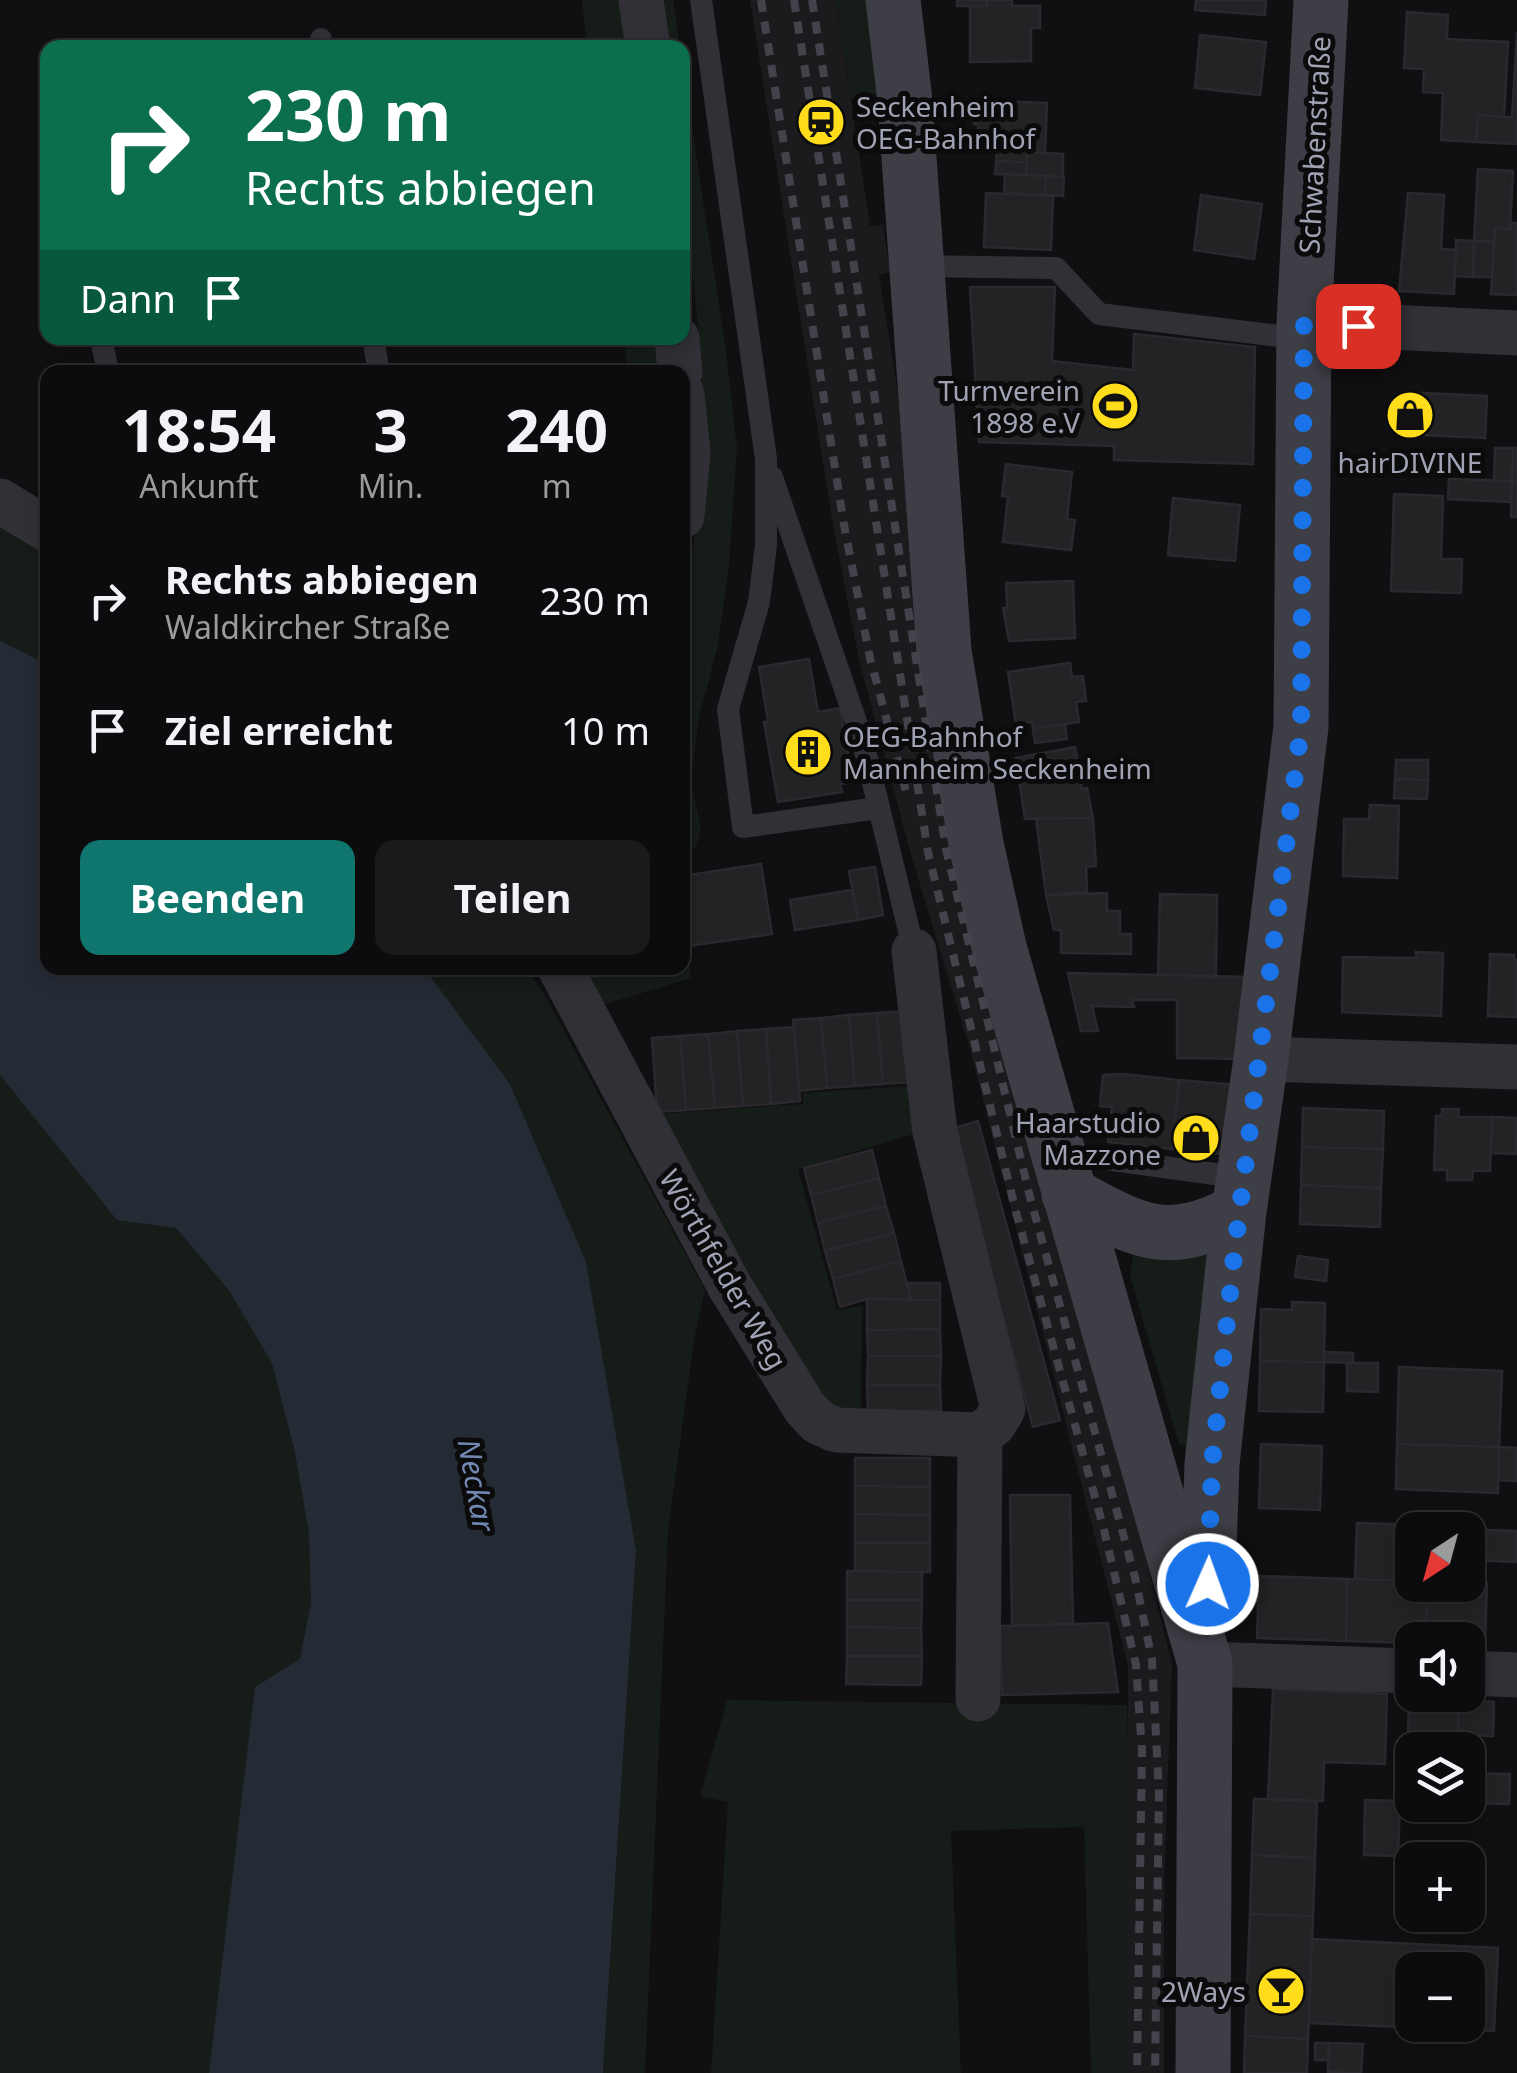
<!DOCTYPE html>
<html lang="de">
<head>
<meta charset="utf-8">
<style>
	:root { --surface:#0c0b0d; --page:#1a191b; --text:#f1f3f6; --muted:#9a9b9d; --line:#2c2b2e; --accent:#0f766e }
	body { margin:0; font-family:"Noto Sans",sans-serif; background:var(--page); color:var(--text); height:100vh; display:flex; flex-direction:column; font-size:38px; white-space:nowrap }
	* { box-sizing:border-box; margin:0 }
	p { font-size:32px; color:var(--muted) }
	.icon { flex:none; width:55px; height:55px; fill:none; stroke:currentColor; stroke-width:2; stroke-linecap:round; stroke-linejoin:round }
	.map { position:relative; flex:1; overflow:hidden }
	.panel { position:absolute; left:40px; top:365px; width:650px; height:610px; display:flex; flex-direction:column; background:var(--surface); border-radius:20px; box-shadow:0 5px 15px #0003,0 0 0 2px var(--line) }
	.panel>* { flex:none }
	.banner { position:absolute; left:40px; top:40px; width:650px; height:305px; border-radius:20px; box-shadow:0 5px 15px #0003,0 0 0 2px var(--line); background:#0b6e4f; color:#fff; overflow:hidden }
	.needle { width:65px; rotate:216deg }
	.fabs { position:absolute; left:1395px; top:1512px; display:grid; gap:20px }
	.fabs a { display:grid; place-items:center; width:90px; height:90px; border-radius:20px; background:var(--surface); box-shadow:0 5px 15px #0003,0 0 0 2px var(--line); font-size:50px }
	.pin { position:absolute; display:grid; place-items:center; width:85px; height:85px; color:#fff; margin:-42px; border-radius:20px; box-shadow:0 5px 15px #0006 }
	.me { position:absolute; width:110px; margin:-55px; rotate:2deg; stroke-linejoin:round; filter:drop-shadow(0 0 8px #0008) }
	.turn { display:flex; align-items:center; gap:35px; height:210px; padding:0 40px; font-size:45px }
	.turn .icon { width:130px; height:130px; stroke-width:2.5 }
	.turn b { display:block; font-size:70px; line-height:85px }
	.then { display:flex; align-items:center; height:95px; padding:0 40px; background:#0003; gap:20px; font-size:38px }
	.eta { display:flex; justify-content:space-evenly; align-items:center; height:170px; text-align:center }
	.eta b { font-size:60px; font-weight:700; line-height:70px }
	.action { display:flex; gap:20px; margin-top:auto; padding:20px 40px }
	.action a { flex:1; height:115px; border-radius:20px; background:var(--accent); color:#fff; font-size:40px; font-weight:700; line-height:115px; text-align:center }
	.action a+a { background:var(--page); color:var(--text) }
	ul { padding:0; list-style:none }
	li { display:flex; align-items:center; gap:30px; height:130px; padding:0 40px }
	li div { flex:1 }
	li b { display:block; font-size:38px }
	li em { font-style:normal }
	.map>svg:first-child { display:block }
	.built { fill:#1b1b1e }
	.green { fill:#161c18 }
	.water { fill:#252b35 }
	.building { fill:#232225; stroke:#2a292d; stroke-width:2.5; fill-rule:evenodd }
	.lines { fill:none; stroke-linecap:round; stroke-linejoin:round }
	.service { stroke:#303036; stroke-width:22 }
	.minor { stroke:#303036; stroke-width:45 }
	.secondary { stroke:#3e3f46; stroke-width:55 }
	.rail { stroke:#43444b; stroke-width:8; stroke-dasharray:12 10; stroke-linecap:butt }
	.route { stroke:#1a73e8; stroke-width:18; stroke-dasharray:0 32.4 }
	.labels { text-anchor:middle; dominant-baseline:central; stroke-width:10; stroke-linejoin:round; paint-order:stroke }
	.poi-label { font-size:28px; fill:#9fa2b3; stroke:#0b0b0c; text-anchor:end }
	.street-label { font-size:28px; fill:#9fa2b3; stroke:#0b0b0c }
	.water-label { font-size:30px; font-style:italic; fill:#7288b2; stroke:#0b0b0c }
</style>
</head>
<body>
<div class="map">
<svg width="1517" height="2073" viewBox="0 0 1517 2073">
	<rect width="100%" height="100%" fill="#100f11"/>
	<path class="built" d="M750,0H836L870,226L883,225L890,272L879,275L897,387L909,518L1124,1470L1172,1664L1164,1884V2073H1126L1128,1666L970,1049L911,855L859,660L833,526Z"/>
	<path class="green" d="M582,0H624L631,47H587Z
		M659,0H673L680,47H665Z
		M836,0H877L887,94L851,99Z
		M682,62L726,350L737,448L729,565L718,645L699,717L691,782L701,828L696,848L683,852V647L703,445L701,351L682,181Z
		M624,338H661L664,372H628Z
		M0,520L47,550L48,968H525L543,992L705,1290L694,1340L668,1531L645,2073H603L636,1551L448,2073H0Z
		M683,916L691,978L596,1007L584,978L588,968H682Z
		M910,1086L914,1134L798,1169L837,1310L862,1306L861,1417L839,1418L744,1276L657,1114L803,1104V1093Z
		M1217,1243L1199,1449L1179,1444L1130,1276L1134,1249Z
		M727,1700L1127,1705L1129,1795L1126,2073H1091L1084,1827L951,1831L961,2073H711L728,1802L700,1796Z"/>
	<path class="water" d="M0,641L47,664L48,968H424L510,1084L586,1262L636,1551L603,2073H209L255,1687L300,1659L311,1603L309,1533L295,1452L272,1363L228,1289L176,1228L117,1220L0,1075Z"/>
	<path class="building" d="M957,0H987V6H957Z
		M987,0H1012V6H1040V28H1031V61L970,62V6H987Z
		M1196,0H1266L1265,15L1195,10Z
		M1407,12L1448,15L1447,39L1508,42L1504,117L1478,115L1476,142L1441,140L1443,93L1423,92L1424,69L1404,68Z
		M1517,32V144L1476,142L1478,115L1512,117Z
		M1200,35L1266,42L1260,95L1195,88Z
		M979,100L1047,103L1045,153L1027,152V162L996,161L997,151L977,150L978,124H974V108H978Z
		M1027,152L1063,154V177L1026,175Z
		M996,161L1027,162L1026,175L995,174Z
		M1478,169L1513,171L1510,229L1495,228L1494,242L1474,241Z
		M1005,174L1046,176L1045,195L1004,193Z
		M1046,176L1064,177L1063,196L1045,195Z
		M986,193L1053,196L1051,250L984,247Z
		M1408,193L1444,195L1441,249L1456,250L1454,294L1399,291Z
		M1201,195L1262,204L1254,259L1194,250Z
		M1511,223H1517V295L1491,294L1495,228L1510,229Z
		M1456,240L1474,241L1473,277L1455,276Z
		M1474,241L1494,242L1492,277H1473Z
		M970,287H1055L1052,361L1133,370L1134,334L1255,347L1253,464L1114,460V446L979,442Z
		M1403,392L1487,396L1485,438L1402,434Z
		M1495,448H1513L1512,481H1494Z
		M1513,448H1517V481H1512Z
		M1006,464L1072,472L1067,519L1075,520L1071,550L1003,542L1008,497L1002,496Z
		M1449,479L1512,481L1511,502L1448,499Z
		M1512,481H1517V517H1511Z
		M1394,494L1443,496L1441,559H1462L1461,593L1391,591Z
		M1173,498L1240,505L1235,561L1168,555Z
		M1073,581L1075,638L1009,641L1003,608H1007L1006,583Z
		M809,659L818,712L840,708L853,782L840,784L842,792L778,802L764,722L768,721L759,667Z
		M1070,663L1072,677L1083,676L1086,701L1076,702L1079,722L1033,729L1032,722L1016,724L1008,672Z
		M1065,724L1067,739L1035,743L1033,729Z
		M1075,747L1082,789L1087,788L1093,818L1025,819L1016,758Z
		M1396,760H1428V780L1395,779Z
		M1395,779L1428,780L1427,799L1394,798Z
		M1370,805L1399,806L1397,878L1343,876L1344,819H1369Z
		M1036,818H1093L1096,866L1086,867L1087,892L1046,895Z
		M761,864L772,934L688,946L682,910V876Z
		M875,867L883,915L858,920L849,871Z
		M852,890L858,920L795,930L790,900Z
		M1107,893V911H1120V934H1131V954L1061,953V930H1054L1046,895Z
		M1160,894L1217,895L1216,977L1158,976Z
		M1416,952L1443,953L1441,1016L1342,1012L1343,957L1416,958Z
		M1490,954L1514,955V960H1517V1017L1488,1016Z
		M1068,973L1252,977L1251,1059L1177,1058V1000H1132L1134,1007L1092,1006L1098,1031H1081Z
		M905,1011L911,1082L883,1084L877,1013Z
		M877,1013L883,1084L855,1086L849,1015Z
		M849,1015L855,1086L827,1088L821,1018Z
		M821,1018L827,1088L799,1091L793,1020Z
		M794,1027L800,1101L771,1104L766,1029Z
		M766,1029L771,1104L743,1106L737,1031Z
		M737,1031L743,1106L715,1108L708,1034Z
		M708,1034L715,1108L686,1110L680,1036Z
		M680,1036L686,1110L657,1112L652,1038Z
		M1124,1074L1179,1080L1172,1149L1108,1142L1112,1107L1100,1106L1103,1075Z
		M1179,1080L1237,1085L1230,1155L1172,1149Z
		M1303,1108L1384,1111L1383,1149L1302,1147Z
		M1442,1109H1459L1458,1117H1492L1490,1171H1473L1472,1180H1447V1170H1434L1436,1116L1442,1115Z
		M1492,1117L1517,1118L1516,1154L1491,1153Z
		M978,1121L1060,1420L1033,1427L951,1129Z
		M1302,1147L1383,1149L1381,1188L1301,1185Z
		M872,1150L879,1178L811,1195L804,1168Z
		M879,1178L886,1206L818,1223L811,1195Z
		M1301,1185L1381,1188L1380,1227L1300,1224Z
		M886,1206L894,1233L825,1251L818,1223Z
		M894,1233L901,1261L833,1279L825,1251Z
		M1298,1256L1328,1260L1326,1281L1295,1277Z
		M901,1261L911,1300L867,1299L840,1307L833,1279Z
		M907,1283H940V1300H911Z
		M867,1299L940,1300V1329L867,1330Z
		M1292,1302L1325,1303L1324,1362L1260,1361L1261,1309L1292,1310Z
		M940,1329L941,1356H868L867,1330Z
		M1324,1352L1353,1353V1363L1324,1362Z
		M868,1356H941L940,1385H867Z
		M1260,1361L1324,1362L1323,1412L1259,1411Z
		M1347,1363H1378V1392L1347,1391Z
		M1399,1367L1502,1371L1499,1447L1397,1444Z
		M867,1385H940L941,1411L868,1412Z
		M1261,1444L1322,1446L1320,1510L1259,1508Z
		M1397,1444L1499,1447L1498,1493L1396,1489Z
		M1499,1447L1517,1448V1481L1498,1480Z
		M855,1458H930V1487L855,1486Z
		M855,1486L930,1487V1515L855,1514Z
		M1010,1495H1070L1073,1624L1012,1625Z
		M855,1514L930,1515V1543H855Z
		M1357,1523L1425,1525V1530H1412V1581L1355,1579Z
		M1430,1528L1517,1531V1562L1474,1560V1552H1468V1530Z
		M855,1543H930V1572L855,1571Z
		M847,1571L922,1572V1600H847Z
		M1259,1576L1347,1579L1346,1641L1257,1638Z
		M1347,1579L1412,1581V1585H1427L1426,1640H1412V1643L1346,1641Z
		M1487,1583L1485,1645H1468V1640H1426L1427,1585Z
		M847,1600H922L921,1628L847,1627Z
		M1108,1623L1118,1692L1002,1695L1000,1626Z
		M847,1627L921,1628L922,1656H847Z
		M847,1656H922L921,1685L846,1684Z
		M1273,1689L1387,1694L1385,1764L1324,1762L1323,1801L1268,1799Z
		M1409,1699L1459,1700L1458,1735L1408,1733Z
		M1459,1700L1494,1702L1493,1736L1458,1735Z
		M1407,1771H1412V1801H1407Z
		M1468,1773L1510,1774L1509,1804L1468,1803Z
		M1254,1799L1317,1801L1315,1858L1252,1855Z
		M1365,1800L1400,1801L1398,1856L1364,1855Z
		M1252,1855L1315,1858L1313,1916L1250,1914Z
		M1250,1914L1313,1916L1308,2039L1245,2036Z
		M1312,1939L1498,1948L1494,2031L1309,2023ZM1412,1970H1468V2025H1412Z
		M1245,2036L1308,2039L1307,2073H1244Z
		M1315,2043H1329L1328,2060H1315Z
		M1329,2043L1363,2044L1361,2073L1328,2072Z"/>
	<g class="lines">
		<path class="service" d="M701,0L766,459V545L759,602L728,709L743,827L878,808
			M321,39L322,48
			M916,266L1056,268L1099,314L1304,339
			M101,338L108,372
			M373,338L379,372
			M772,477L863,742L914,951
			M1061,1153L1244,1178"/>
		<path class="minor" d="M641,0L648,48
			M1304,323L1517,333
			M677,338L680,372
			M682,394L688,453L682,516
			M0,501L48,530
			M914,951L935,1132L1003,1409L994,1424L980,1435L978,1699
			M560,968L729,1285L805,1408L818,1422L836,1430L980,1435
			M1261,1059L1517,1067
			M1205,1664L1412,1671
			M1468,1673L1517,1675"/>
		<path class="secondary" d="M893,0L905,101L944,651L976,844L999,947L1205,1664L1203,2073
			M1069,1194C1137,1231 1166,1250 1239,1211
			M1207,1611L1212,1464L1239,1211L1261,1059L1301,727L1304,323L1321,0"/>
		<path class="rail" d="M761,0L844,525L870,658L907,795
			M794,0L928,852L1016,1212L1103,1526L1136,1665L1142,1750L1137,2073
			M812,0L946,849L1030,1197L1135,1577L1152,1660L1159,1792L1155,2073"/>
	</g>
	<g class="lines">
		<path class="route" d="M1208,1584L1212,1464L1235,1247L1301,728L1304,323L1358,326"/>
	</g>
	<defs>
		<g id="station-disc" transform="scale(2.5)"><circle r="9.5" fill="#ffdd1a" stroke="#0b0b0c"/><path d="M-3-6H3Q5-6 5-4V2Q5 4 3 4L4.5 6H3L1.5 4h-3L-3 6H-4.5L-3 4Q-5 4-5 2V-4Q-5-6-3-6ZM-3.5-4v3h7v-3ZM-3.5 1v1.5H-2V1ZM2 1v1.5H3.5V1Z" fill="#111"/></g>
		<g id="stadium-disc" transform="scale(2.5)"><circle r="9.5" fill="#ffdd1a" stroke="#0b0b0c"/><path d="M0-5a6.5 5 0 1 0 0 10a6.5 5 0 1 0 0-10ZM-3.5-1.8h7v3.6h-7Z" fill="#111"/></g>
		<g id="shop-disc" transform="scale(2.5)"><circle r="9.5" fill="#ffdd1a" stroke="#0b0b0c"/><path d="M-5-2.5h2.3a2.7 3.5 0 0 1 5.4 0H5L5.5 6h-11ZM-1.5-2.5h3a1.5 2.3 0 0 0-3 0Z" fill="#111"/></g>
		<g id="building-disc" transform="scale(2.5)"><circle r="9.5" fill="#ffdd1a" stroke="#0b0b0c"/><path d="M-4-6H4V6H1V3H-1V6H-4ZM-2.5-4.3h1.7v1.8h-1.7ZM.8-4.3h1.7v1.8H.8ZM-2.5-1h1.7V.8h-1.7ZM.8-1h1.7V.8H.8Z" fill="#111"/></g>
		<g id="bar-disc" transform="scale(2.5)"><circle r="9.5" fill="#ffdd1a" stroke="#0b0b0c"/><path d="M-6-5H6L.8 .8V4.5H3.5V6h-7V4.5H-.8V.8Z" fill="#111"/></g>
	</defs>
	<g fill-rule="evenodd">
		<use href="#station-disc" x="821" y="122"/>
		<use href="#stadium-disc" x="1115" y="406"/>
		<use href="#shop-disc" x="1410" y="415"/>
		<use href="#building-disc" x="808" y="752"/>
		<use href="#shop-disc" x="1196" y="1138"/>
		<use href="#bar-disc" x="1281" y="1991"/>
	</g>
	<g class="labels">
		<g class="poi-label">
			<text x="856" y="106" text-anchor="start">Seckenheim<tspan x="856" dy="32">OEG-Bahnhof</tspan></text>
			<text x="1080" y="390">Turnverein<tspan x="1080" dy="32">1898 e.V</tspan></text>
			<text x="1410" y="462" text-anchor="middle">hairDIVINE</text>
			<text x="843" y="736" text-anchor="start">OEG-Bahnhof<tspan x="843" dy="32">Mannheim Seckenheim</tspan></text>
			<text x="1161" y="1122">Haarstudio<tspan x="1161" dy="32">Mazzone</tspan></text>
			<text x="1246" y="1991">2Ways</text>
		</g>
		<g class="street-label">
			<text transform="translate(1314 145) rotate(-87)">Schwabenstraße</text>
			<text transform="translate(724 1269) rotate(60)">Wörthfelder Weg</text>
		</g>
		<g class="water-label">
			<text transform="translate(477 1485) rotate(80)">Neckar</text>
		</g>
	</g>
</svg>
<div class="fabs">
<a><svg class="needle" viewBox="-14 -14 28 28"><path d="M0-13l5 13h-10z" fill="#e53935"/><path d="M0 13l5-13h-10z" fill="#9a9b9d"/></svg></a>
<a><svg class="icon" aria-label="sound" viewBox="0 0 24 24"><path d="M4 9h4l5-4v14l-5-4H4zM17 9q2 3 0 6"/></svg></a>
<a><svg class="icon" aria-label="layers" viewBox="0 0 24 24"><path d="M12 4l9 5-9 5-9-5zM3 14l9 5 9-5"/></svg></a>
<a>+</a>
<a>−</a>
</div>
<div class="pin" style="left:1358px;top:326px;background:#d93025"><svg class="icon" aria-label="arrive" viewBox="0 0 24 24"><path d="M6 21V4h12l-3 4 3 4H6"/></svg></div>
<svg class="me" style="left:1208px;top:1584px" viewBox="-20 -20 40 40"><circle r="17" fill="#1a73e8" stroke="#fff" stroke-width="3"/><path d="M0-11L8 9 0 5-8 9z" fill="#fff"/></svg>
<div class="banner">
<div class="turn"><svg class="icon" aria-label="right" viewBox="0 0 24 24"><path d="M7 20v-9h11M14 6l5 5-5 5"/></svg><div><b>230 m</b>Rechts abbiegen</div></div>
<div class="then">Dann<svg class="icon" aria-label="arrive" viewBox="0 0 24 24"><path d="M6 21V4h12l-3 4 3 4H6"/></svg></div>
</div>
<section class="panel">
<div class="eta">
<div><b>18:54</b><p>Ankunft</p></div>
<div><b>3</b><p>Min.</p></div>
<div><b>240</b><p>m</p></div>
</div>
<ul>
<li><svg class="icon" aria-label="right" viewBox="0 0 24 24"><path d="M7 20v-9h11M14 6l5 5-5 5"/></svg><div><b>Rechts abbiegen</b><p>Waldkircher Straße</p></div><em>230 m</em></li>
<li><svg class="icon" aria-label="arrive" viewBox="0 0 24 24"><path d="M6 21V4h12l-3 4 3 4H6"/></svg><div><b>Ziel erreicht</b></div><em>10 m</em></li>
</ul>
<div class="action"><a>Beenden</a><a>Teilen</a></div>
</section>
</div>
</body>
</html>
